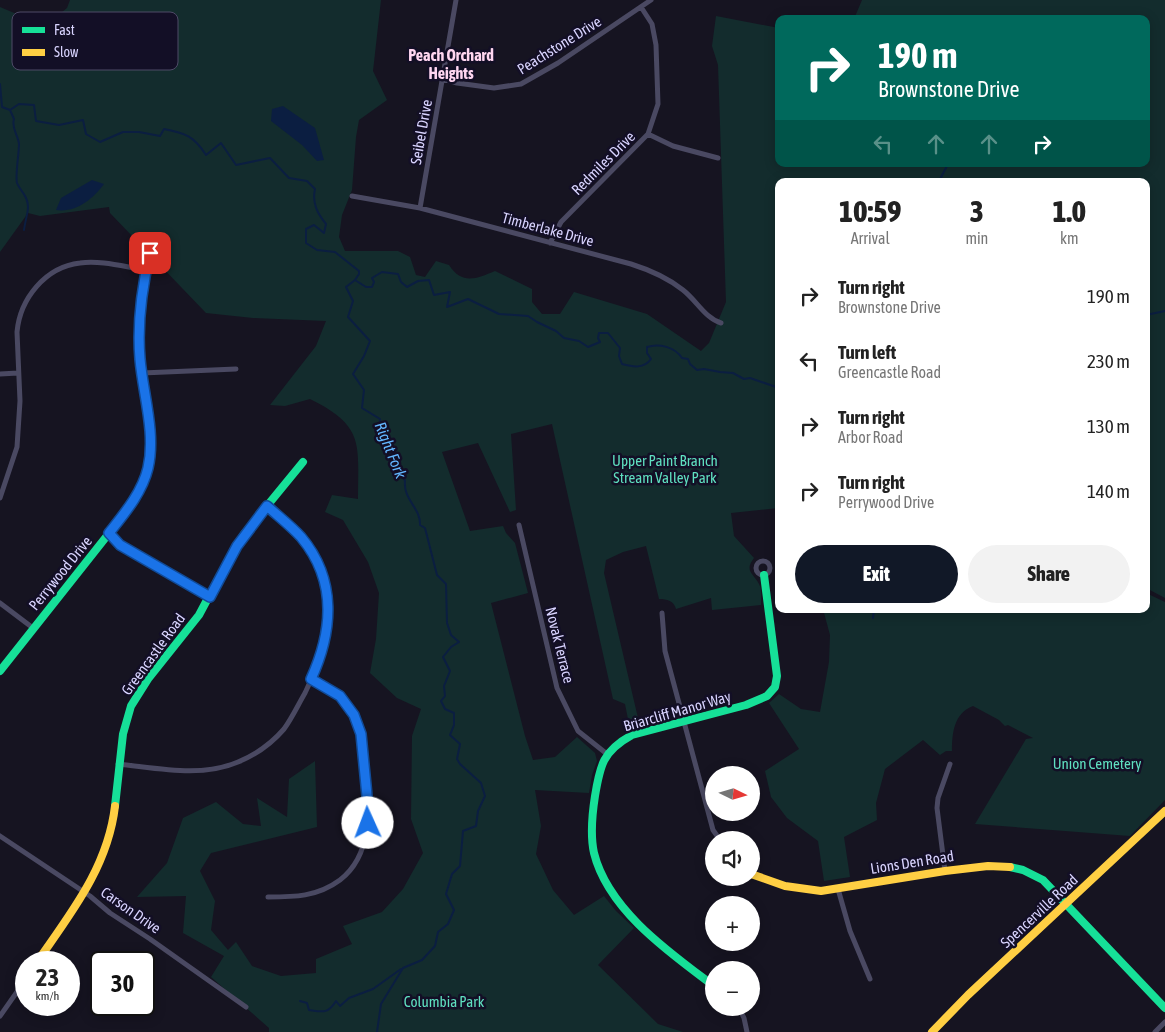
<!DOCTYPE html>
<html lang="en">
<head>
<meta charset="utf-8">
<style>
	:root { --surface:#fff; --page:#f2f2f2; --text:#222; --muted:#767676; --accent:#111827 }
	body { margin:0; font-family:"Asap Condensed",sans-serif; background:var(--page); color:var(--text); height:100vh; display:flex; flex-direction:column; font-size:19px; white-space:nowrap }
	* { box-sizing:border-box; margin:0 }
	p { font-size:16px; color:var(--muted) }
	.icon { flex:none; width:28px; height:28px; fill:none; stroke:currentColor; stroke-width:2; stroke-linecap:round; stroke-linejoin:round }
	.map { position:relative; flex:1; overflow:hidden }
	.sheet { position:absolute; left:775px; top:178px; width:375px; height:435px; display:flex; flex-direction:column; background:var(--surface); border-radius:10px; box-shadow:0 2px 12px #0003 }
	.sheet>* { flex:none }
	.top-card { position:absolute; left:775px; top:15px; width:375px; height:152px; border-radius:10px; box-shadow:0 2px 12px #0003; background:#00695c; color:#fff; overflow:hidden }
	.needle { width:32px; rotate:95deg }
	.tools { position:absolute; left:705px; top:766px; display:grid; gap:10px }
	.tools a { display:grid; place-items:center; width:55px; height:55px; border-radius:50%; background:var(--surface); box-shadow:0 2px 12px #0003; font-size:25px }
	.speed { position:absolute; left:15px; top:951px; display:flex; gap:10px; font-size:25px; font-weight:700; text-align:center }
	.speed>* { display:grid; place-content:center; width:65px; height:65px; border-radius:50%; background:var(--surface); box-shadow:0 2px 12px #0003; line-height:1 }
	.speed small { font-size:12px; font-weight:400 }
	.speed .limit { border:2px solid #111; border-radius:8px; background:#fff; color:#111 }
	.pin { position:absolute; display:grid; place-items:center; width:42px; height:42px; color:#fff; margin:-21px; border-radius:10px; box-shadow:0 2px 8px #0006 }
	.me { position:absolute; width:55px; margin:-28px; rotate:358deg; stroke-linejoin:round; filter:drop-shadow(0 0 4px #0008) }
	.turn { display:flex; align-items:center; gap:18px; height:105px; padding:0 20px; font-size:22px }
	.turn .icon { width:65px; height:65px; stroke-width:2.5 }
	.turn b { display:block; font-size:35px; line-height:42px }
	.lanes { display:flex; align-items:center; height:48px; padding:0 20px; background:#0003; justify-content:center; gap:25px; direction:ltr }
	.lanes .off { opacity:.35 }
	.eta { display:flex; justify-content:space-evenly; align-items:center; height:85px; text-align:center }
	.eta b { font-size:30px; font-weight:800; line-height:35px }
	.button { display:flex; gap:10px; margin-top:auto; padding:10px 20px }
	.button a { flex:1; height:58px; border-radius:30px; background:var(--accent); color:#fff; font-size:20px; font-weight:800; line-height:58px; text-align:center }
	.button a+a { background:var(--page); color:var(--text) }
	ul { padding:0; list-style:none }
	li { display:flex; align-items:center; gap:15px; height:65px; padding:0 20px }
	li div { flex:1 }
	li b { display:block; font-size:19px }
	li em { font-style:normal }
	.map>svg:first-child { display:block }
	.green { fill:#132c2d }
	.water { fill:#0b1e41 }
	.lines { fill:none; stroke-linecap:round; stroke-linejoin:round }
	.stream { stroke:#0b1e41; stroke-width:2 }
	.street { stroke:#4a4962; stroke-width:5 }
	.fast { stroke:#16e098; stroke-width:8 }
	.slow { stroke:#ffcf43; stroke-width:8 }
	.route-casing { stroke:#114b97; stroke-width:12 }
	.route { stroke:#1a73e8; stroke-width:9 }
	.labels { text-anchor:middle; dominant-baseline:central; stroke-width:5; stroke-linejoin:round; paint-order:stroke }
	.street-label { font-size:15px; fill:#d9d4ff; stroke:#130f26 }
	.park-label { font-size:15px; fill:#5fe0c0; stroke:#130f26 }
	.neighbourhood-label { font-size:16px; font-weight:bold; fill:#ffd6f0; stroke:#130f26 }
	.water-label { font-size:16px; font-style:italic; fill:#62b6ff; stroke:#130f26 }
	.key { fill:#130f26; stroke:#4e4a67; stroke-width:1 }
	.key-label { font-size:14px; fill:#d9d4ff }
</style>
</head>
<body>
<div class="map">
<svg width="1165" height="1032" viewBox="0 0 1165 1032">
	<rect width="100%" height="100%" fill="#161421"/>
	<path class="green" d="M70,0H381L373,71L387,100L359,120L356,137L352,190L342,215L339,237L345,251H398L410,257L416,275L425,277L436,261L449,265C462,285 476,279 495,271L532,289V302L542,314H560L574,292L647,314L701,351L709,343L726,302L718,65L712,46L716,16L779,28V164H1146V19H854L862,0H1165V598L1146,588V181H779V508L731,513L734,536L754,558C744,571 753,573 759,584C762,589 761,599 761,605L712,610L711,598L676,609C674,601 667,599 659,599L646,546L623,552L606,560L604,573L638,718L629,724L625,704L613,699L552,424L511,434L516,510L510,512L478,443L442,452L470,531L503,526L506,533L515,543L528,593L491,603L525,736L533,760L555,757L577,737L595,753L597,761L592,775L589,793L535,790L541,826L536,854L553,890L574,915L604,896L616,911L634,928L598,965L658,1024L683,1032H269V1028L211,977L224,956L183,933L186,896L137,897L167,863L183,818L216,802L243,824L261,826L257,798L287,817L289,779L315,761L317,827L211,853L200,871L215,901L211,930L228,950L236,942L252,966L281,976L316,973V959L352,944L343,926L382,912L403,889L423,853L411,819L412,736L421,709L397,698L370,673L376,639L379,593L368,562L343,520L325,512L332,495L358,499C358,444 365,426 310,399L285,406L270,405L316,346L326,321L253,318L206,313L110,213L109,207L40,216L28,213L0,252V7L45,26L67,8Z
		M1146,593L1165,602V800L1130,836L975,824L1026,739L1033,738L1008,725L1005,726L999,720L973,706C954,713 952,733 952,751H946L940,755L923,740L885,769L876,803L877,820L844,837L850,877L824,881L818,841L787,818L771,797L765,771L799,749L769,703L779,694L801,709L820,712L829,662L830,635L823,609H1146Z"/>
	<path class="water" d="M283,106L315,128L324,160L317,161L302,145L271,121L272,109Z
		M92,180L104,184C93,199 76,213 56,210L61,198Z"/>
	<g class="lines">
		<path class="stream" d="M0,84L2,107L10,110L19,104L34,105L36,121L59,125L83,120L86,134L100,142L123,132H139L160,136L164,129C185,133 194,136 206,155L221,143L236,165L270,158L289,178L307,181L315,189C312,203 317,213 326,224L324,233L314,225L306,229V243L317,250L335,252L359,271V274L355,280L346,287L353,301L348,317L370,341L364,356L353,374L364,390L362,408L380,419V427L405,481C403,500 421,508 420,525L425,528L437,575L446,584L447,623L451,635L459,642L451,647L443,657L450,671L444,686L445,696L441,701L445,709L454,713V725L450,735L460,744L457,759L460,764L481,783L485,796L478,811L476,826L463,831L460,866L452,874L446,894L454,910L448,924L438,932L435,946L422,960L403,968L381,1004L377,1032
			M10,110L14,119C11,128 18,135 19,144C19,154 15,176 17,183C20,191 28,195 28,207C28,213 25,222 24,230
			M939,181L948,164
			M355,280L366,287H372L374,282L372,278L382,272L398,274L401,282L407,287L418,281L429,280L434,295L450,292L447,307L468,299L499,314L528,316L537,322L556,331L564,338L579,341L588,347L600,342L598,338L599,333H608L620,348L619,356L622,364C633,367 644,369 651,359L647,353V347C659,343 675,347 682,358L688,359L690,364L697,370L704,369L720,372L733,373L744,379L750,378L779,388
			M1146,315L1165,311
			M873,618L874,609
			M300,1001L307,1003L309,1010C323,1012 328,1014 336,1001L340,1006L349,998L373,989L401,969"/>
		<path class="street" d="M443,79L457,83L494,88L521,84L558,63L651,0
			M648,134L673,146L718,158
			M352,196L420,208L631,264C650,270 668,278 683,290C697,301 705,318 721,323
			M420,208L456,0
			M550,243L561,222L648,134L658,104L656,45L652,24L641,7
			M142,373L236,369
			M0,374L18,373
			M0,498L17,447L20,401L17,332C20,299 45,267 80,263C101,260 125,267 146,270
			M519,525L557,688L578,731L607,754
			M109,533L120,545L210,597
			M756 568a7 7 0 1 1 14 0a7 7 0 1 1-14 0Z
			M0,603L33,628
			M662,613L665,651L713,830L720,840
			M118,764C157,768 201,778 238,762C255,755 272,743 284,729C292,718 298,705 305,693C322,658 336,620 324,580C314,547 291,528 267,506
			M0,836L90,896L110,913L150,939L246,1007
			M945,871L937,808L938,798L950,764
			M838,889L850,931L870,979
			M268,897C294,897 317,897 340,880C375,853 368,805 364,767C363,750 363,731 354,715C345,697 328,688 311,679
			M739,1008L744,1018L747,1032
			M0,1016L26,979
			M1155,1032L1165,1022"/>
		<path class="fast" d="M0,671L129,508C134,499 141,490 144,480C153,457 151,432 147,408
			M115,806L123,734L131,706L148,679L199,615L232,553L244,534L303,462
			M1010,867L1023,870L1043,880L1165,1008
			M714,986C670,953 608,910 594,853C590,835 592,815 595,796C600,765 603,751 632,735L746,705L767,696L775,687L777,676L764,575"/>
		<path class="slow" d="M147,408C145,392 141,375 140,358C137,323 142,288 150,253
			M751,874L785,886L821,891L945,871L988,866L1010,867
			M37,962C71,913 108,867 115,806
			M932,1032L968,995L1165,811"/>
	</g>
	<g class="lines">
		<g class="route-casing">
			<path id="route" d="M150,253C142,287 137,324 140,359C143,394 156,433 148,468C142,493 124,514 109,533L120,545L210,597L237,546L267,506C278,516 291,526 301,537C337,580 333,631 311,679L340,696L354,715L361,734L368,806V823"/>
		</g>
		<use href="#route" class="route"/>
	</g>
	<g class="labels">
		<g class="street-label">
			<text transform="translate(559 45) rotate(-32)">Peachstone Drive</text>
			<text transform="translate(421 132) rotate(-80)">Seibel Drive</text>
			<text transform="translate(603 163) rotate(-45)">Redmiles Drive</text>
			<text transform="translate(548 229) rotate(15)">Timberlake Drive</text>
			<text transform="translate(60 573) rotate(-51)">Perrywood Drive</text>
			<text transform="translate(560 645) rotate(76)">Novak Terrace</text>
			<text transform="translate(153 654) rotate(-54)">Greencastle Road</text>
			<text transform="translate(677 711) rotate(-16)">Briarcliff Manor Way</text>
			<text transform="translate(912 862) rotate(-9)">Lions Den Road</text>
			<text transform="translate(131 910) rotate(35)">Carson Drive</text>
			<text transform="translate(1039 911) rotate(-43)">Spencerville Road</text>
		</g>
		<g class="park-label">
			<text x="665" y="460">Upper Paint Branch<tspan x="665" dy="17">Stream Valley Park</tspan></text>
			<text x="1097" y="763">Union Cemetery</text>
			<text x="444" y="1001">Columbia Park</text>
		</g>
		<g class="neighbourhood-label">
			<text x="451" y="55">Peach Orchard<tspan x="451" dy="18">Heights</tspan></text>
		</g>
		<g class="water-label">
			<text transform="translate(391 450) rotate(68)">Right Fork</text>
		</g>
	</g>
	<rect x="12" y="12" width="166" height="58" rx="8" class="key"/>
	<rect x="22" y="27" width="23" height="6" fill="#16e098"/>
	<rect x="22" y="49" width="23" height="7" fill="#ffcf43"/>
	<g class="key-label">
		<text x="54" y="35">Fast</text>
		<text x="54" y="57">Slow</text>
	</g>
</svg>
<div class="tools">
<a><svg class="needle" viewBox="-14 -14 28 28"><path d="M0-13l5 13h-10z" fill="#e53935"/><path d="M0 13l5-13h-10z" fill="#767676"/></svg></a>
<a><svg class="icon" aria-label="sound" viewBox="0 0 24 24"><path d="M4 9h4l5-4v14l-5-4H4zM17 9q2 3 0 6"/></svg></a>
<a>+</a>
<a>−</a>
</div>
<div class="speed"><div>23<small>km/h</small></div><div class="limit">30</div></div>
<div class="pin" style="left:150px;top:253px;background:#d93025"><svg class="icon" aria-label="arrive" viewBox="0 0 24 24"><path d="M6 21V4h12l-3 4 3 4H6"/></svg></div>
<svg class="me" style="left:368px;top:823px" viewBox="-20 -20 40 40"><circle r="19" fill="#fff"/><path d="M0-13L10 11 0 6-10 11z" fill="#1a73e8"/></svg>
<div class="top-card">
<div class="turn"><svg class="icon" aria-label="right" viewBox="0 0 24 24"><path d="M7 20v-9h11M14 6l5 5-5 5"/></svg><div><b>190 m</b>Brownstone Drive</div></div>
<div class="lanes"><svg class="icon off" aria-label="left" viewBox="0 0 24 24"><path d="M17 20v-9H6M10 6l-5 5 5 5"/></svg><svg class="icon off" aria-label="ahead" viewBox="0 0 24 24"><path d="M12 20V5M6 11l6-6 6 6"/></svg><svg class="icon off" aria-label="ahead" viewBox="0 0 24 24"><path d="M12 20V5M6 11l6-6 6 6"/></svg><svg class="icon" aria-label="right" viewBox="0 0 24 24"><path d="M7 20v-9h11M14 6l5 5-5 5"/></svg></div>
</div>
<section class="sheet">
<div class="eta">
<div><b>10:59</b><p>Arrival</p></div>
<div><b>3</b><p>min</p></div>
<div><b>1.0</b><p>km</p></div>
</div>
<ul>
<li><svg class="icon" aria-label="right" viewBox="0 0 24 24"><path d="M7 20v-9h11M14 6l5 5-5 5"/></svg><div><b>Turn right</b><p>Brownstone Drive</p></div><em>190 m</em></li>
<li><svg class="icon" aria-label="left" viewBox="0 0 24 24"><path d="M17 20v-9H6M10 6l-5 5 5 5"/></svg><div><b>Turn left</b><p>Greencastle Road</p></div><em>230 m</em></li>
<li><svg class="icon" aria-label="right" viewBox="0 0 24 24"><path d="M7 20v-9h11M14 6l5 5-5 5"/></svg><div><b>Turn right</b><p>Arbor Road</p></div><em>130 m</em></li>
<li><svg class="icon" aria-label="right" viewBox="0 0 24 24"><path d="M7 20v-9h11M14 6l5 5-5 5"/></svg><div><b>Turn right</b><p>Perrywood Drive</p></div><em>140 m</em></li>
</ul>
<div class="button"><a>Exit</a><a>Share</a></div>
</section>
</div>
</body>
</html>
